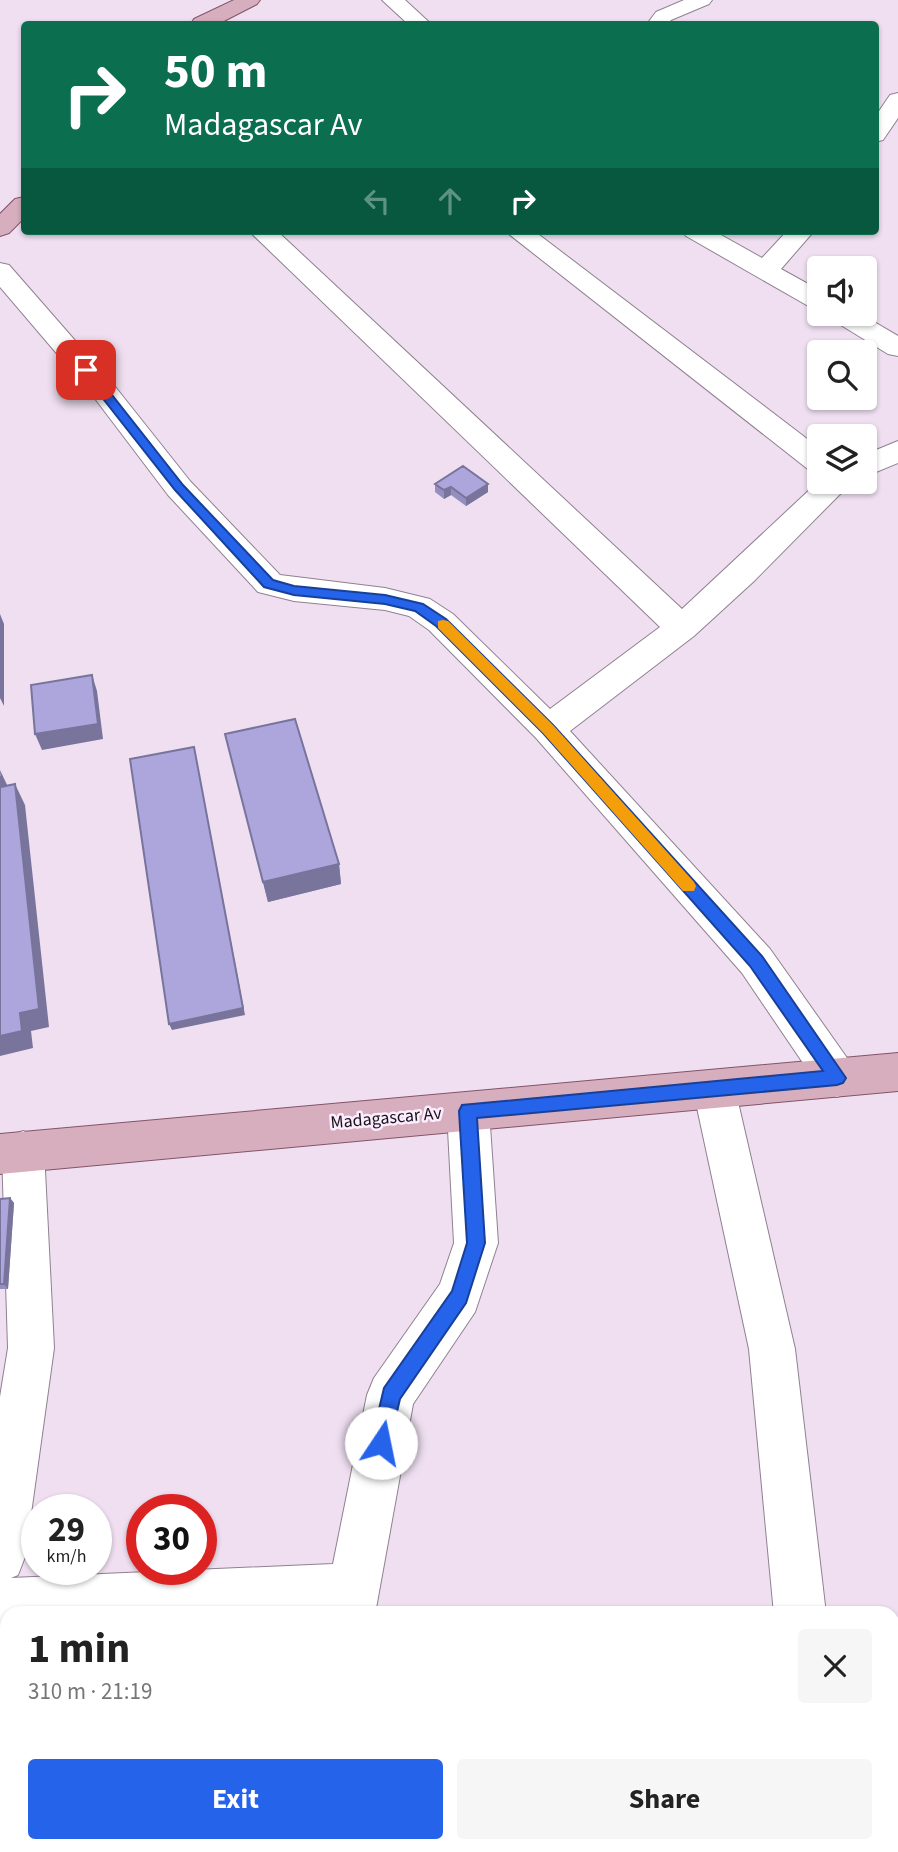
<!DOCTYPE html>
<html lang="en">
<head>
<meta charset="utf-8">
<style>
	:root { --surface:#fff; --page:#f6f6f6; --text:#222; --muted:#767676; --accent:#2563eb }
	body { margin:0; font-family:"Source Sans 3",sans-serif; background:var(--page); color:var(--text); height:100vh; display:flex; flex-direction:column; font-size:26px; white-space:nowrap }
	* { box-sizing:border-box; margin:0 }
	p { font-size:23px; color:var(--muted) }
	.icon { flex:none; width:38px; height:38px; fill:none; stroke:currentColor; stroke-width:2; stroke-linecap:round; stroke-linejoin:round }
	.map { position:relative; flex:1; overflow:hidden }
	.drawer { position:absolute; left:0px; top:1606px; width:900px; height:247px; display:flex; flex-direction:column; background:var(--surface); border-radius:21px 21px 0 0; box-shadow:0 2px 5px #0004 }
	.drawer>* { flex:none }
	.banner { position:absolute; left:21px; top:21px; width:858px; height:214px; border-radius:7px; box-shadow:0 2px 5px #0004; background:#0b6e4f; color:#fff; overflow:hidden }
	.buttons { position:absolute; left:807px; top:256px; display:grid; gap:14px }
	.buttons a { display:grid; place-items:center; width:70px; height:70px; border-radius:7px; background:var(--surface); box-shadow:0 2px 5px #0004; font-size:35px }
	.speed { position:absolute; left:21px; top:1494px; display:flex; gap:14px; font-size:35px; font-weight:700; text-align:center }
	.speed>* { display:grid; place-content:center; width:91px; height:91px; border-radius:50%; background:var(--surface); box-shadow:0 2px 5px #0004; line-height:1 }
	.speed small { font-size:18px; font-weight:400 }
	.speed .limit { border:10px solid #d22; background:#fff; color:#111 }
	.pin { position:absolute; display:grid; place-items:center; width:60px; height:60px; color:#fff; margin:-30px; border-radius:14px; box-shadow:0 4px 10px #0006 }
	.me { position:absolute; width:77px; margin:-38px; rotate:11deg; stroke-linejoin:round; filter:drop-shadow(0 0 5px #0008) }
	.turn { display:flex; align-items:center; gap:24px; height:147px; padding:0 28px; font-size:32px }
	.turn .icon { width:91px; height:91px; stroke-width:2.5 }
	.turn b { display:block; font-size:49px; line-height:60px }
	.lanes { display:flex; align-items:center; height:66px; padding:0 28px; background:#0003; justify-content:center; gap:35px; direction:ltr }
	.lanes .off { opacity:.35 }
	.round { display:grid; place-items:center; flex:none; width:74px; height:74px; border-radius:7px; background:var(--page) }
	.summary { display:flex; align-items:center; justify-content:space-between; height:119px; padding:0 28px }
	h1 { font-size:42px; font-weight:700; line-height:52px }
	.cta { display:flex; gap:14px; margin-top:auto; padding:14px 28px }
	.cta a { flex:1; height:80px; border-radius:7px; background:var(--accent); color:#fff; font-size:28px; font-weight:700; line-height:80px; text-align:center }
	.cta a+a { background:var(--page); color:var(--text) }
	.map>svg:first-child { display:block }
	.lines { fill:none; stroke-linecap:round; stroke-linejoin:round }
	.minor-casing { stroke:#8f8191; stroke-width:2 }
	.major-casing { stroke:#835468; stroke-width:2 }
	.minor { fill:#fff; fill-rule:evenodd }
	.major { fill:#d7aebe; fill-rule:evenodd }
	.wall { fill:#948fbe }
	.shaded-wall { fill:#78749b }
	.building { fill:#aca6dd; stroke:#78749b; stroke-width:2 }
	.route { fill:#2563eb; stroke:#184099; stroke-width:2 }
	.slow { fill:#f59e0b }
	.labels { text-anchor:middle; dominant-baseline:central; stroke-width:5; stroke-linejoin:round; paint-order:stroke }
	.street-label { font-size:18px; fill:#171218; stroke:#fcedfe }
</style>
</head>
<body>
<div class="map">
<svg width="898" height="1852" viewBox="0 0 898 1852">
	<rect width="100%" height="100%" fill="#efdff1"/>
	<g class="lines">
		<g class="minor-casing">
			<path id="minor" d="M382,0H405L431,24H408Z
				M684,0H712L709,4L671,20L668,24H647L656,12Z
				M898,93V118L883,140L875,142V117L890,95Z
				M249,231H277L682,609L819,481H853L753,582L694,636L570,731L770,949L852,1065L858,1078L852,1091L837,1097L822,1091L742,973L536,738L429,630L409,616L385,610L294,601L258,592L168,495L93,396L0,287V263L9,265L113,384L190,481L280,575L385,588L430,599L453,614L550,709L660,627Z
				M505,231H534L819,448V473L809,470Z
				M682,231H714L762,258L787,231H814L781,269L819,290V309L810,307L686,236Z
				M827,313H859L898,336V356L888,354L831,319Z
				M898,441V463L864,477V455Z
				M714,1070L729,1076L735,1089L795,1349L826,1614H774L749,1349L693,1089L699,1076Z
				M468,1092L483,1097L489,1111L498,1243L475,1312L413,1404L375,1614H7V1629L0,1630V1397L8,1348L2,1151L8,1137L23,1131L38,1137L44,1151L54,1348L25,1557L18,1575L11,1578L333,1564L367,1395L374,1378L440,1284L454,1243L447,1111L453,1097Z
				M272,1846H328L326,1852H270Z
				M781,1846H837L838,1852H782Z"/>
		</g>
		<g class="major-casing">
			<path id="major" d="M234,0H260L257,4L218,24H191L194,19Z
				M24,197V218L9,233L0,236V214L15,199Z
				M898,1053V1091L0,1174V1134Z"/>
		</g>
		<use href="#minor" class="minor"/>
		<use href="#major" class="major"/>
	</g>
	<path class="wall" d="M435,484L488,492L466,506L451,495L444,499L435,492Z
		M225,734L339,864L341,884L268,902Z
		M10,1198L14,1203L8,1289H0V1199Z"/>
	<path class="shaded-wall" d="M488,484V492L466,506V498Z
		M451,487V495L444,499V490Z
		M0,614L4,624V706L0,698Z
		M92,675L97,691L103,739L42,750L35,734Z
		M194,747L245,1015L172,1030L169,1024Z
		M0,770L9,789L1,787Z
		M15,784L25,805L49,1027L31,1031L33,1048L0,1056V1036L20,1013Z
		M339,864L341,884L268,902L263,882Z
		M10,1198L14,1203L8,1289L4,1284Z"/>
	<path class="building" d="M463,466L488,484L466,498L451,487L444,490L435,484Z
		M92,675L98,724L35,734L31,685Z
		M295,719L339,864L263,882L225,734Z
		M194,747L243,1008L169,1024L130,759Z
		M0,776L1,787L15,784L39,1009L20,1013L22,1031L0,1036Z
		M10,1198L4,1284H0V1199Z"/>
	<path class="route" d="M82,367H90L183,485L273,580L294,586L385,595L423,604L446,619L553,725L762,956L846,1078L843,1083L837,1085L477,1118L485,1243L466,1303L400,1399L388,1450L381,1453L374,1450L371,1443L384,1388L452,1291L467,1243L459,1111L462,1105L823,1071L750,966L543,733L436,626L415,611L385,604L294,595L264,587L175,490L82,372Z"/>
	<path class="slow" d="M443,620L448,621L553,725L694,882L696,886L694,891H683L543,733L438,628V621Z"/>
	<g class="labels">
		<g class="street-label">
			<text transform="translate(386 1118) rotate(-5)">Madagascar Av</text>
		</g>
	</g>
</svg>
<div class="buttons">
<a><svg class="icon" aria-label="sound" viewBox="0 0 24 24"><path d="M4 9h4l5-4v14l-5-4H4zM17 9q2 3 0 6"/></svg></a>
<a><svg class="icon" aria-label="search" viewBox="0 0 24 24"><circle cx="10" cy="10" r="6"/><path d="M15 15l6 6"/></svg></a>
<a><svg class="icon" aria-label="layers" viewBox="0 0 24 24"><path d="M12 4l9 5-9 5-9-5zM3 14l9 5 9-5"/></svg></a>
</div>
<div class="speed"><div>29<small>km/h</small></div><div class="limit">30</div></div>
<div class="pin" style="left:86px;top:370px;background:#d93025"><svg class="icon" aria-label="arrive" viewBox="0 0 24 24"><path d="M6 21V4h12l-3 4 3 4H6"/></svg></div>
<svg class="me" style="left:381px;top:1443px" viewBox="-20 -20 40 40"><circle r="19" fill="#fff"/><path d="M0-13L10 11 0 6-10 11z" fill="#2563eb"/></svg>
<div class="banner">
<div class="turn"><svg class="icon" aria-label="right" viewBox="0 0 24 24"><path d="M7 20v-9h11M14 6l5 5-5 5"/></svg><div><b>50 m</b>Madagascar Av</div></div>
<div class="lanes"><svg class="icon off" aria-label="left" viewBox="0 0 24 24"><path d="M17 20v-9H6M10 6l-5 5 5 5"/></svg><svg class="icon off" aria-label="ahead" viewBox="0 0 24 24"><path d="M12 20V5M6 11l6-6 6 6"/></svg><svg class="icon" aria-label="right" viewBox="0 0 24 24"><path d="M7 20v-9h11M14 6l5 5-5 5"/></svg></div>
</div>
<section class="drawer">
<div class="summary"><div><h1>1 min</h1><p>310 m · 21:19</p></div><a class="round"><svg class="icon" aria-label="close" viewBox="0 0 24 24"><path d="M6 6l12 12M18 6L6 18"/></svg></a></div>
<div class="cta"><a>Exit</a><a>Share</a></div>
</section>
</div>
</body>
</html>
